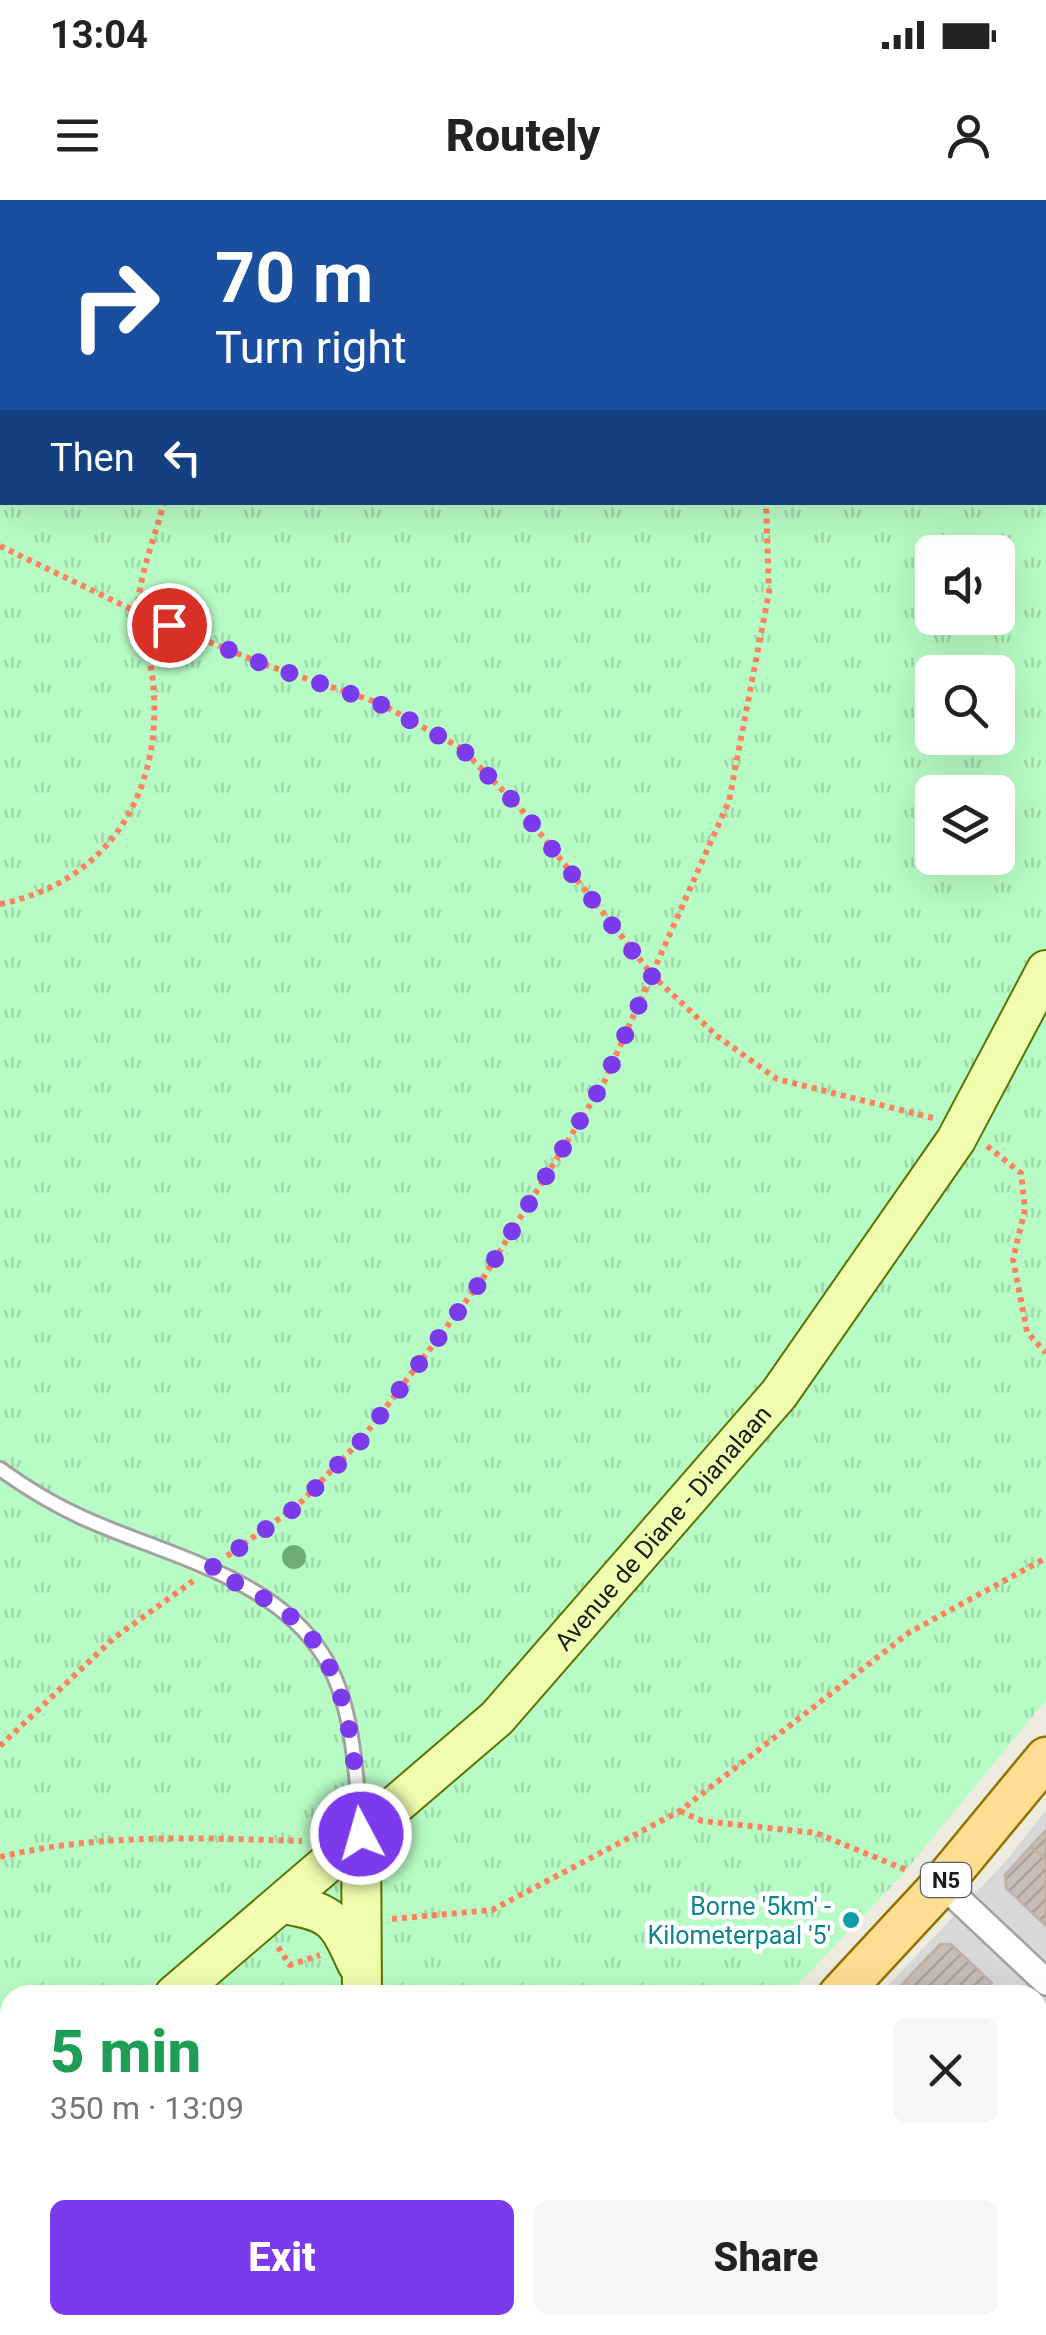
<!DOCTYPE html>
<html lang="en">
<head>
<meta charset="utf-8">
<style>
	:root { --surface:#fff; --page:#f6f6f6; --text:#222; --muted:#767676; --accent:#7c3aed }
	body { margin:0; font-family:Roboto,sans-serif; background:var(--page); color:var(--text); height:100vh; display:flex; flex-direction:column; font-size:38px; white-space:nowrap }
	* { box-sizing:border-box; margin:0 }
	p { font-size:32px; color:var(--muted) }
	.icon { flex:none; width:55px; height:55px; fill:none; stroke:currentColor; stroke-width:2; stroke-linecap:round; stroke-linejoin:round }
	.map { position:relative; flex:1; overflow:hidden }
	.side { position:absolute; left:0px; top:1785px; width:1048px; height:350px; display:flex; flex-direction:column; background:var(--surface); border-radius:30px 30px 0 0; box-shadow:0 10px 40px #0002 }
	.side>* { flex:none }
	.banner { position:absolute; left:0px; top:0px; width:1048px; height:305px; box-shadow:0 10px 40px #0002; background:#1a4fa0; color:#fff; overflow:hidden }
	.controls { position:absolute; left:915px; top:335px; display:grid; gap:20px }
	.controls a { display:grid; place-items:center; width:100px; height:100px; border-radius:15px; background:var(--surface); box-shadow:0 10px 40px #0002; font-size:50px }
	.pin { position:absolute; display:grid; place-items:center; width:85px; height:85px; color:#fff; margin:-42px; border:5px solid #fff; border-radius:50%; box-shadow:0 2px 10px #0007 }
	.me { position:absolute; width:110px; margin:-55px; rotate:354deg; stroke-linejoin:round; filter:drop-shadow(0 0 8px #0008) }
	.turn { display:flex; align-items:center; gap:35px; height:210px; padding:0 50px; font-size:45px }
	.turn .icon { width:130px; height:130px; stroke-width:2.5 }
	.turn b { display:block; font-size:70px; line-height:85px }
	.then { display:flex; align-items:center; height:95px; padding:0 50px; background:#0003; gap:20px; font-size:38px }
	.round { display:grid; place-items:center; flex:none; width:105px; height:105px; border-radius:15px; background:var(--page) }
	.head { display:flex; align-items:center; justify-content:space-between; height:170px; padding:0 50px }
	h1 { font-size:60px; font-weight:800; line-height:75px; color:#1e9e55 }
	.cta { display:flex; gap:20px; margin-top:auto; padding:20px 50px }
	.cta a { flex:1; height:115px; border-radius:15px; background:var(--accent); color:#fff; font-size:40px; font-weight:800; line-height:115px; text-align:center }
	.cta a+a { background:var(--page); color:var(--text) }
	.status { display:flex; justify-content:space-between; align-items:center; height:70px; padding:0 50px; background:var(--surface); direction:ltr }
	.status svg { height:28px; fill:currentColor }
	header { display:flex; justify-content:space-between; align-items:center; height:130px; padding:0 50px; background:var(--surface); font-size:45px; font-weight:800 }
	.map>svg:first-child { display:block }
	.residential { fill:#d9d8d8 }
	.park { fill:url(#park-tufts); fill-rule:evenodd }
	.building { fill:url(#building-hatch); stroke:#c0b2a1; stroke-width:2.5 }
	.lines { fill:none; stroke-linecap:round; stroke-linejoin:round }
	.lane-casing { stroke:#a2a2a2; stroke-width:18 }
	.street-casing { stroke:#a2a2a2; stroke-width:30 }
	.secondary-casing { stroke:#5a7400; stroke-width:42 }
	.primary-casing { stroke:#927300; stroke-width:45 }
	.path { stroke:#ff825f; stroke-width:6; stroke-dasharray:5 5; stroke-linecap:butt }
	.lane { stroke:#fff; stroke-width:12 }
	.street { stroke:#fff; stroke-width:25 }
	.secondary { stroke:#f0fdae; stroke-width:38 }
	.primary { stroke:#ffdd93; stroke-width:40 }
	.tree { fill:#6eae75 }
	.route { stroke:#7c3aed; stroke-width:18; stroke-dasharray:0 32.4 }
	.culture-dot { fill:#0f9aa8; stroke:#fff; stroke-width:4 }
	.labels { text-anchor:middle; dominant-baseline:central; stroke-width:9; stroke-linejoin:round; paint-order:stroke }
	.shield { fill:#fff; stroke:#5f5f5f; stroke-width:2.5 }
	.shield-label { font-size:22px; font-weight:bold; fill:#1b1b1b }
	.street-label { font-size:25px; fill:#1b1b1b; stroke:#fff }
	.culture-label { font-size:25px; fill:#0d838f; stroke:#fff; text-anchor:end }
</style>
</head>
<body>
<div class="status"><b>13:04</b><svg viewBox="0 0 49 12"><path d="M0 12V9h3v3zM5 12V6h3v6zM10 12V3h3v9zM15 12V0h3v12zM26 1h20v11H26zM47 4h2v5h-2z"/></svg></div>
<header><svg class="icon" aria-label="menu" viewBox="0 0 24 24"><path d="M4 6h16M4 12h16M4 18h16"/></svg>Routely<svg class="icon" aria-label="person" viewBox="0 0 24 24"><circle cx="12" cy="8" r="4"/><path d="M4 21q1-7 8-7t8 7"/></svg></header>
<div class="map">
<svg width="1046" height="2135" viewBox="0 0 1046 2135">
	<defs>
		<pattern id="park-tufts" width="24" height="20" patternUnits="userSpaceOnUse" patternTransform="scale(2.5)"><rect width="24" height="20" fill="#b8fcc5"/><path d="M3 7l-1-3M5 7V3M7 7l1-3M15 17l-1-3M17 17v-4M19 17l1-3" fill="none" stroke="#9ed7a9"/></pattern>
		<pattern id="building-hatch" width="6" height="6" patternUnits="userSpaceOnUse" patternTransform="scale(2.5)"><rect width="6" height="6" fill="#c5bdb3"/><path d="M-1 1l2-2M0 6l6-6M5 7l2-2" fill="none" stroke="#a9a299"/></pattern>
	</defs>
	<rect width="100%" height="100%" fill="#eeebe0"/>
	<path class="residential" d="M1046,1610V2135H574L571,2125H1038V1795H879L1005,1662Z"/>
	<path class="park" d="M0,0H1046V1500L902,1675L788,1795H10V2125H471L461,2135H0ZM2,2H1045V302H2ZM932,352H998V418H932ZM932,472H998V538H932ZM932,592H998V658H932Z"/>
	<path class="building" d="M1046,1630V1660L1031,1646Z
		M1031,1646L1046,1660V1726L1006,1688L1005,1675Z
		M940,1744H951L992,1783L981,1795H919L905,1781Z
		M905,1781L919,1795H892Z
		M1038,1825L1046,1833V1844L1038,1853Z
		M1046,1844V1922L1038,1930V1853Z
		M605,2125H664L675,2135H611Z
		M664,2125H709L699,2135H675Z"/>
	<g class="lines">
		<g class="lane-casing">
			<path id="lane" d="M0,1269C25,1287 51,1303 79,1316C160,1354 272,1375 323,1455C354,1505 355,1570 361,1627"/>
		</g>
		<g class="street-casing">
			<path id="street" d="M942,1684L1046,1782"/>
		</g>
		<g class="secondary-casing">
			<g id="secondary">
				<path d="M361,1634L362,1795"/>
				<path d="M283,1704C333,1712 337,1720 357,1764"/>
				<path id="s1" d="M174,1795L497,1518L779,1194L956,940L1046,770"/>
				<path d="M0,1938L10,1930"/>
				<path d="M377,2125L386,2135"/>
				<path d="M349,2135V2125"/>
			</g>
		</g>
		<g class="primary-casing">
			<path id="primary" d="M839,1795L942,1684L1046,1558
				M518,2135L527,2125"/>
		</g>
		<path class="path" d="M28,0L33,2
			M39,0V2
			M214,0V2
			M446,2L450,0
			M810,2L812,0
			M0,157H2
			M0,346L137,412L263,464L379,503L461,548L520,608L653,776L717,836L777,879L933,918
			M0,704C110,682 164,590 153,482C151,459 140,437 138,415C135,387 157,331 164,302
			M987,946L1021,973L1025,1009L1013,1059L1027,1132L1046,1153
			M227,1356L298,1305L362,1239L482,1080L604,882L729,601L769,392L766,302
			M0,1546L114,1438L193,1381
			M680,1611L702,1621L816,1633L909,1671
			M0,1657C99,1633 201,1638 302,1641
			M392,1719L492,1710L680,1611L910,1432L1046,1358
			M278,1747L290,1765L320,1755
			M22,2135L26,2125"/>
		<use href="#lane" class="lane"/>
		<use href="#street" class="street"/>
		<use href="#secondary" class="secondary"/>
		<use href="#primary" class="primary"/>
	</g>
	<circle class="tree" cx="294" cy="1357" r="12"/>
	<g class="lines">
		<path class="route" d="M169,425L263,464L378,503L461,548L520,608L652,776L604,882L482,1080L362,1240L298,1306L210,1369C238,1385 273,1400 297,1422C353,1475 354,1563 361,1634"/>
	</g>
	<circle class="culture-dot" cx="851" cy="1720" r="10"/>
	<g class="labels">
		<rect class="shield" x="921" y="1663" width="50" height="34" rx="8"/>
		<g class="shield-label">
			<text x="946" y="1680">N5</text>
		</g>
		<g class="street-label">
			<text stroke="none"><textPath href="#s1" startOffset="678">Avenue de Diane - Dianalaan</textPath></text>
		</g>
		<g class="culture-label">
			<text x="831" y="1706">Borne '5km' -<tspan x="831" dy="29">Kilometerpaal '5'</tspan></text>
		</g>
	</g>
</svg>
<div class="controls">
<a><svg class="icon" aria-label="sound" viewBox="0 0 24 24"><path d="M4 9h4l5-4v14l-5-4H4zM17 9q2 3 0 6"/></svg></a>
<a><svg class="icon" aria-label="search" viewBox="0 0 24 24"><circle cx="10" cy="10" r="6"/><path d="M15 15l6 6"/></svg></a>
<a><svg class="icon" aria-label="layers" viewBox="0 0 24 24"><path d="M12 4l9 5-9 5-9-5zM3 14l9 5 9-5"/></svg></a>
</div>
<div class="pin" style="left:169px;top:425px;background:#d93025"><svg class="icon" aria-label="arrive" viewBox="0 0 24 24"><path d="M6 21V4h12l-3 4 3 4H6"/></svg></div>
<svg class="me" style="left:361px;top:1634px" viewBox="-20 -20 40 40"><circle r="17" fill="#7c3aed" stroke="#fff" stroke-width="3"/><path d="M0-11L8 9 0 5-8 9z" fill="#fff"/></svg>
<div class="banner">
<div class="turn"><svg class="icon" aria-label="right" viewBox="0 0 24 24"><path d="M7 20v-9h11M14 6l5 5-5 5"/></svg><div><b>70 m</b>Turn right</div></div>
<div class="then">Then<svg class="icon" aria-label="left" viewBox="0 0 24 24"><path d="M17 20v-9H6M10 6l-5 5 5 5"/></svg></div>
</div>
<section class="side">
<div class="head"><div><h1>5 min</h1><p>350 m · 13:09</p></div><a class="round"><svg class="icon" aria-label="close" viewBox="0 0 24 24"><path d="M6 6l12 12M18 6L6 18"/></svg></a></div>
<div class="cta"><a>Exit</a><a>Share</a></div>
</section>
</div>
</body>
</html>
